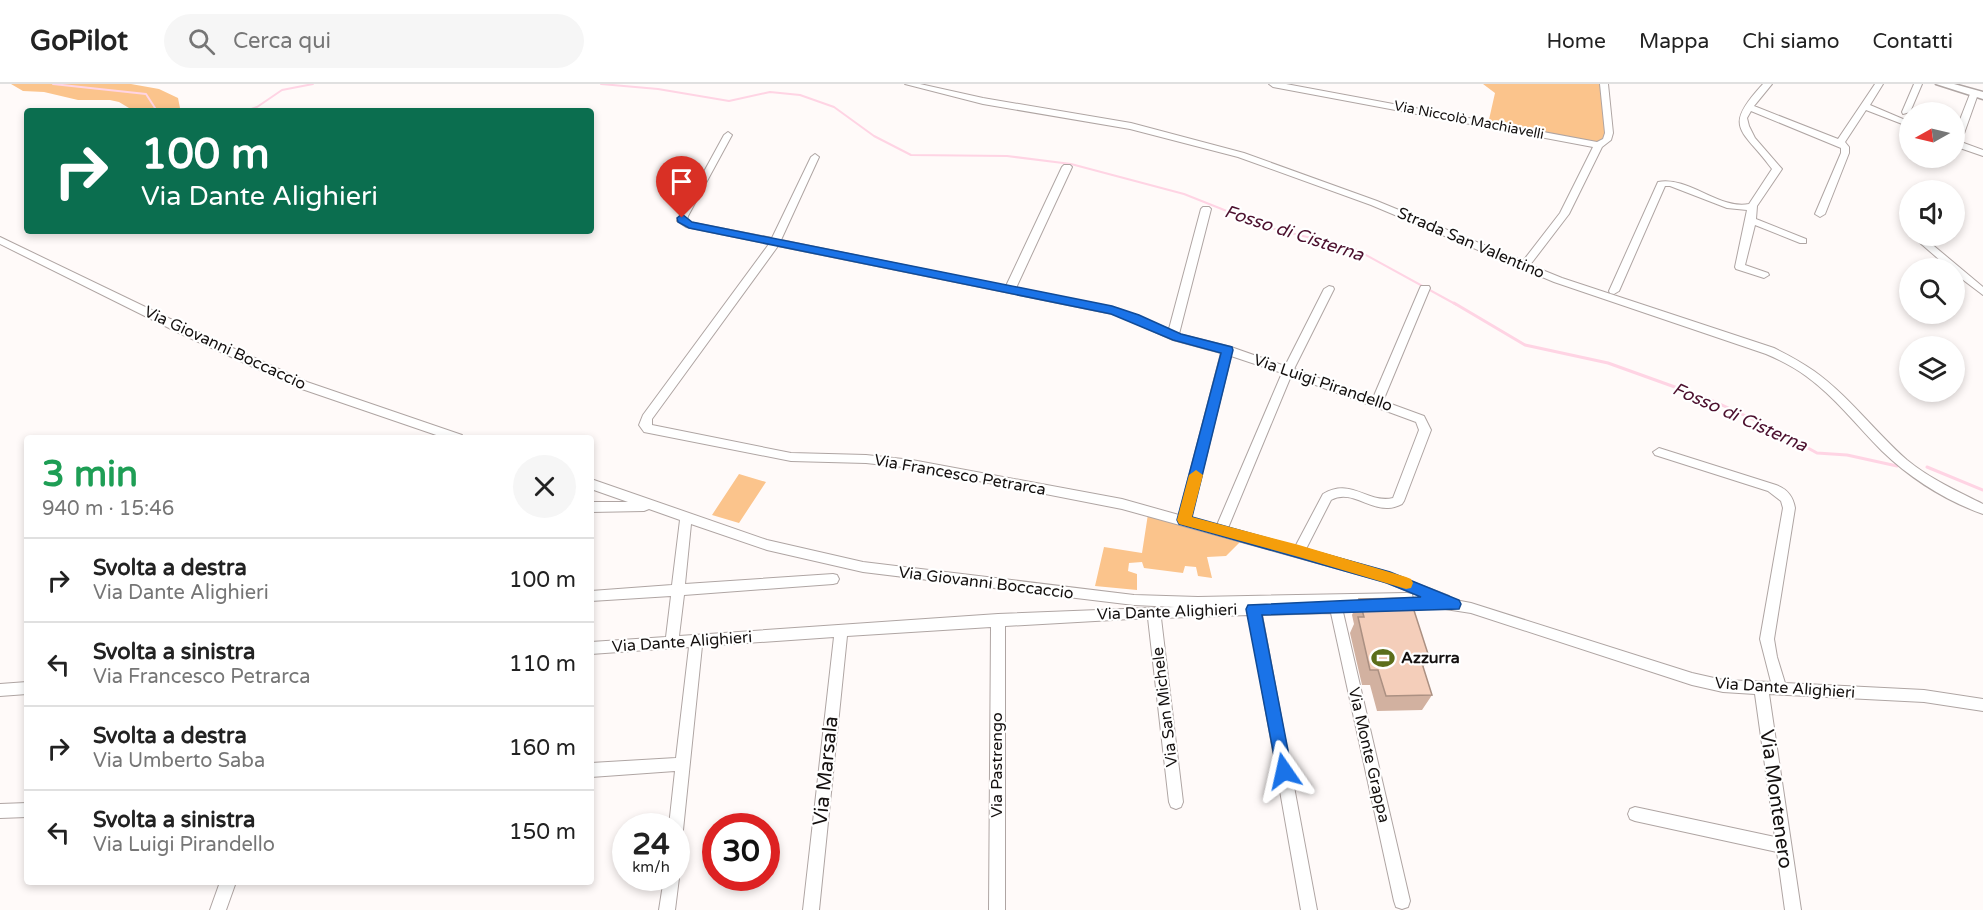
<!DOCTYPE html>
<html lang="it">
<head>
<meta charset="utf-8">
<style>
	:root { --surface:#fff; --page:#f6f6f6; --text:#222; --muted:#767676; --line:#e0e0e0 }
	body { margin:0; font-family:"Varela Round",sans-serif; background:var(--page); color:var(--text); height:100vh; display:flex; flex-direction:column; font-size:22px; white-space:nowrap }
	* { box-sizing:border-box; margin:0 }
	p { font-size:20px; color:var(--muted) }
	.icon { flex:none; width:33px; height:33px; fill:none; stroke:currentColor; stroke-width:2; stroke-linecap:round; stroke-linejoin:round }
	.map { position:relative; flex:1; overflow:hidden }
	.sheet { position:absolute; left:24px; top:351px; width:570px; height:450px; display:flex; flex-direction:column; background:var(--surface); border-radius:6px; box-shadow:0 3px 9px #0003 }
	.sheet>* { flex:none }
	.guide { position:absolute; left:24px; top:24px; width:570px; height:126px; border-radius:6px; box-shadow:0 3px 9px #0003; background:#0b6e4f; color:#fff; overflow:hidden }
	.needle { width:39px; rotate:262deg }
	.controls { position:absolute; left:1899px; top:18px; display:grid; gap:12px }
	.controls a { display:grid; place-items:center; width:66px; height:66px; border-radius:50%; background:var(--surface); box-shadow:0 3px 9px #0003; font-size:30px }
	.speed { position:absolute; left:612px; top:729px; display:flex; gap:12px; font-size:30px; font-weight:700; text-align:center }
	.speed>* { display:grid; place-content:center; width:78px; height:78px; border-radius:50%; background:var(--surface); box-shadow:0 3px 9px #0003; line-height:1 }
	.speed small { font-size:15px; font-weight:400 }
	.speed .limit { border:9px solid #d22; background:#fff; color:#111 }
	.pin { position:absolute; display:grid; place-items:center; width:51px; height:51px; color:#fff; margin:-62px -26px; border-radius:50% 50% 50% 0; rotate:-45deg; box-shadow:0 0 6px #0007 }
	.pin .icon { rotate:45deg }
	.me { position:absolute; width:66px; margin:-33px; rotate:349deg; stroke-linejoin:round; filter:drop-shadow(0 0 4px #0008) }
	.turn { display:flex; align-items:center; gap:21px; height:126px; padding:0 18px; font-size:27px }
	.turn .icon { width:78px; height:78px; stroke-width:2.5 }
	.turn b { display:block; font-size:42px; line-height:51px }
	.round { display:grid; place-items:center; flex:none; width:63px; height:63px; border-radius:32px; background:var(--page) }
	.summary { display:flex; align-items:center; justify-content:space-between; height:102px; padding:0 18px }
	h1 { font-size:36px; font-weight:700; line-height:45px; color:#1e9e55 }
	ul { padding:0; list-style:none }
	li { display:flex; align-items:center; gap:18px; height:84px; padding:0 18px; border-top:2px solid var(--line) }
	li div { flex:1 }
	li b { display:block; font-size:22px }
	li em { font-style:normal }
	header { display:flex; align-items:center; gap:36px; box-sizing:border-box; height:84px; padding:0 30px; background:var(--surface); border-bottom:2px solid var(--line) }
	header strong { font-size:28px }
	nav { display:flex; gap:33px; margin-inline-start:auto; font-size:21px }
	.search { width:420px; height:54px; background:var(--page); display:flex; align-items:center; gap:15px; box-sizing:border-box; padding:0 21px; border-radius:33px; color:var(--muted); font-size:22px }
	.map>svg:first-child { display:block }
	.green { fill:#fbc48c }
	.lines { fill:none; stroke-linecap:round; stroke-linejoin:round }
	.stream-far1 { stroke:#ffd4e4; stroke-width:2 }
	.stream { stroke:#ffd4e4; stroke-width:3 }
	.street-casing { stroke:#afa5a3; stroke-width:2 }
	.secondary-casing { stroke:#afa5a3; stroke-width:3 }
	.street { fill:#fff; fill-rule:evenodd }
	.secondary { fill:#fff; fill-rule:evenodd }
	.wall { fill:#d2b1a0 }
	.building { fill:#f4ceba; stroke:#ab9082; stroke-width:1.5 }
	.route { fill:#1a73e8; stroke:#114b97; stroke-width:1.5 }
	.slow { fill:#f59e0b }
	.labels { text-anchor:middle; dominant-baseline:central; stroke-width:4.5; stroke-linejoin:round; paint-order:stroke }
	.far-street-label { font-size:14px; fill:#14100f; stroke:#fff }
	.street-label { font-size:16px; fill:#14100f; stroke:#fff }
	.poi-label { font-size:16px; font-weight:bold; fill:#14100f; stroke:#fff; text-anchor:start }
	.water-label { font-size:18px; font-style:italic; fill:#4c102e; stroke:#fff }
	.near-street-label { font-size:20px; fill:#14100f; stroke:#fff }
</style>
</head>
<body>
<header>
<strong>GoPilot</strong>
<div class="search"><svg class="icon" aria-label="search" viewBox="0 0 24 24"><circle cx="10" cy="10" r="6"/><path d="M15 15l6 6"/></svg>Cerca qui</div>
<nav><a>Home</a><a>Mappa</a><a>Chi siamo</a><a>Contatti</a></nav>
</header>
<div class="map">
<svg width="1983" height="826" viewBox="0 0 1983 826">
	<rect width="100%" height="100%" fill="#fffaf9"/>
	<path class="green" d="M11,0H131L159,5L178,14L180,24L184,27H134L119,18L110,16H78L44,8L23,7Z
		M1483,0H1603L1609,45L1598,61L1488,40L1495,9Z
		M739,390L766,398L739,439L712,431Z
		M1148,430L1240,458L1226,472L1207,473L1212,494L1198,492L1196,483L1185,482L1183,489L1144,484L1142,478L1129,479L1128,487L1137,490V506L1095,502L1104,463L1142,469Z"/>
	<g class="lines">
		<path class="stream-far1" d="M53,0L146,10L157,27
			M601,0L658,5L729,17L770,8L800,11L834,23L874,52L911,71L1007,72L1071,80L1184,110L1267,143L1355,165L1457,221
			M246,27L257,23L282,6L313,0"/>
		<path class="stream" d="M1454,219L1525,261L1608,279L1711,316L1770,343L1817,369L1847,371L1897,382
			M1927,383L1983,406"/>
		<g class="street-casing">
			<path id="street" d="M905,0H920L983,14L1131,39L1244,69L1377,117L1523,177L1560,129L1593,63L1273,3L1269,0H1286L1597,58L1603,55L1605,49L1600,0H1608L1613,49L1611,56L1602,63L1569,130L1530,181L1562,194L1774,264C1788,271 1801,278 1814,287C1849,312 1875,348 1907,376C1930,395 1957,407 1983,420V430C1946,417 1910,394 1882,367C1857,342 1835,313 1806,292C1794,283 1780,276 1766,270L1554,198L1371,121L1238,73L1130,45L983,20Z
				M1763,0H1772L1754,22L1838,55L1875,0H1883L1870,21L1910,38V43L1866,26L1845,58L1849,63V69L1825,130L1820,133L1815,130L1841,69V64L1751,27L1747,34L1749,42L1755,54L1782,85L1757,122L1756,135L1806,155V159H1800L1755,141L1745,181L1768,189L1769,191L1764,194L1736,185L1735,183L1747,126L1727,124L1670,102H1665L1619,207L1614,210L1610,209L1609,207L1658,98C1689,92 1719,126 1749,120L1772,85C1743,45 1721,45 1763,0Z
				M1914,0H1922L1910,28L1903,30L1902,28Z
				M1974,7L1978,10L1961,58L1983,66V72L1954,62V51L1970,10Z
				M728,48L732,51L688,132L687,136L689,138L772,154L811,73L815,70L819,73L781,156L1006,202L1062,83L1064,81H1070L1072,83L1016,204L1119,225L1169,245L1201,125L1203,123H1209L1211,125L1179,250L1231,263L1285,282L1324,205L1329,202L1333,203L1334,205L1294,285L1373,314L1420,204L1421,202H1429L1430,204L1383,317L1424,332L1431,346L1404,417L1402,420C1398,422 1393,424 1388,424C1368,425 1350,405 1331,416L1306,465L1384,487L1449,512L1450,515L1471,519L1692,589L1723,596L1771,598L1760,555L1783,424L1781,417L1768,407L1655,371L1653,368L1659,364L1776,401C1787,405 1793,412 1795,424L1774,555L1777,573L1785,599L1924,606L1983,615V627L1924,618L1769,610L1801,826H1785L1777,768L1635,737L1630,735L1628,730L1630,725L1635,723L1775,753L1755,610L1723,608L1692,601L1471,529L1439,524L1398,526L1393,525L1392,520H1376V526L1343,528L1410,817L1408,823L1402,825L1396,823L1394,817L1331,529L1262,531L1317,826H1301L1249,531L1161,534L1183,718L1181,723L1176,725L1171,723L1169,718L1148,534L1005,542V826H989L991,543L847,552L819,826H803L834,553L702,562L683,746L681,751L676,753V742H669L675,687L591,693V679L676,674L689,563L591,570V558L666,553L671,512L591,517V507L672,501L680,436L649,425L644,427L591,428V418H628L591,405V395L767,456L863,478L1134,511L1198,513L1407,509L1412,510L1413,515L1426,514L1382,497L1122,425L912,384L866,379L791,377L644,348L639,341L643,331L769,160L686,143L677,137L724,51ZM778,162L1117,231L1173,256L1221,269L1179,431L1122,415L912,376L866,371L791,369L652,341V335ZM1231,272L1282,289L1217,441L1191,434ZM1291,292L1416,338L1419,346L1393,414C1367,420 1352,393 1323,410L1295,463L1228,444ZM691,440L767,466L863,488L1134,521L1175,523L998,530L679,552L684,511L833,500L837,499L839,495L837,491L833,490L685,500Z
				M1912,152H1922L1983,203V211L1954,189V184H1949Z
				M0,153L187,243L307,298L462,351L464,354H445L299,304L179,249L0,160Z
				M27,598V610L0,612V600Z
				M27,719V733L0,734V720Z
				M676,789L679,794L675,826H659L664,794H676Z
				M220,798H236L226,826H210Z"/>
		</g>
		<g class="secondary-casing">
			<path id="secondary" d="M1936,0H1954L1983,8V15Z"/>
		</g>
		<use href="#street" class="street"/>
		<use href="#secondary" class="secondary"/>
	</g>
	<path class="wall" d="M1359,515L1429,573L1423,584L1432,611L1422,626L1377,627L1370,601H1362L1350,549L1354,540L1352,531Z"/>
	<path class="building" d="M1410,514L1429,573H1420L1432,611L1386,612L1378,586H1370L1358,533H1364L1359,515Z"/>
	<path class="route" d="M682,130L692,138L1112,222L1139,231L1181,250L1232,263L1233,266L1192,433L1390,488L1459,516L1461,520L1459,525L1262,531L1292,687L1289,693L1284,695L1278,693L1246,525L1248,521L1421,513L1387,499L1179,440L1177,436L1221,269L1173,256L1111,230L689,144L678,138L677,134Z"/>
	<path class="slow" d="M1196,386L1203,391L1192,433L1299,461L1406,493L1411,495L1413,499L1411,504L1406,505L1299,473L1179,440L1177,436L1189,391Z"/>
	<defs>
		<g id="stadium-bare" transform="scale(1.8)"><path d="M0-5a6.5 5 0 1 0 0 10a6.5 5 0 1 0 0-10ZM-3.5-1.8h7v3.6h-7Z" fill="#5c6e1b" stroke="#fff" stroke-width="2.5" paint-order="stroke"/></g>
	</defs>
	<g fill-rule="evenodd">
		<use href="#stadium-bare" x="1383" y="574"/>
	</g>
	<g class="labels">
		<g class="far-street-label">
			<text transform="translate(1469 36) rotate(11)">Via Niccolò Machiavelli</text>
		</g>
		<g class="street-label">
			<text transform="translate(1471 159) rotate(23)">Strada San Valentino</text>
			<text transform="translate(225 264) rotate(25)">Via Giovanni Boccaccio</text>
			<text transform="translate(1323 299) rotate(19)">Via Luigi Pirandello</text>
			<text transform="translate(960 391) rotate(10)">Via Francesco Petrarca</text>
			<text transform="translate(986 499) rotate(7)">Via Giovanni Boccaccio</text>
			<text transform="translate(1167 528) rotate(-2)">Via Dante Alighieri</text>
			<text transform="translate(682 558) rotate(-4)">Via Dante Alighieri</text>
			<text transform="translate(1785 604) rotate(4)">Via Dante Alighieri</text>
			<text transform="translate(1165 623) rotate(-97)">Via San Michele</text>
			<text transform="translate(1369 671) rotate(77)">Via Monte Grappa</text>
			<text transform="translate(997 681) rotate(-90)">Via Pastrengo</text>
		</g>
		<g class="poi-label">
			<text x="1401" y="574">Azzurra</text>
		</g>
		<g class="water-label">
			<text transform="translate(1294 149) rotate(18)">Fosso di Cisterna</text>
			<text transform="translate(1740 333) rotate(24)">Fosso di Cisterna</text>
		</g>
		<g class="near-street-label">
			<text transform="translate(826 687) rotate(-84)">Via Marsala</text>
			<text transform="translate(1776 715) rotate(82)">Via Montenero</text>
		</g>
	</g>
</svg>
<div class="controls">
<a><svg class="needle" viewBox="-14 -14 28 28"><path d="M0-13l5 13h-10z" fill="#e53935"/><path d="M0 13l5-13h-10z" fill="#767676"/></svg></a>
<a><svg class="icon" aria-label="sound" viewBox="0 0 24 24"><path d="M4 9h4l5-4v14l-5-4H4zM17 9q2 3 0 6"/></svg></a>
<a><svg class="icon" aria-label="search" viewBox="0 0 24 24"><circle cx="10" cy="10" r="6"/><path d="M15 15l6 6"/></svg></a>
<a><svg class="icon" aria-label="layers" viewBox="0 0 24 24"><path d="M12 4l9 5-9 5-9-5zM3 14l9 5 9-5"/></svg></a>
</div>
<div class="speed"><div>24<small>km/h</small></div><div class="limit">30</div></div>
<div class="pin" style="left:682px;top:134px;background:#d93025"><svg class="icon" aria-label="arrive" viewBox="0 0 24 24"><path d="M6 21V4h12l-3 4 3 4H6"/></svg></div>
<svg class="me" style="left:1284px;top:687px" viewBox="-20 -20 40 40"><path d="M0-17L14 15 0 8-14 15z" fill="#1a73e8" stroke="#fff" stroke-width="4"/></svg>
<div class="guide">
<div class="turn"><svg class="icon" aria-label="right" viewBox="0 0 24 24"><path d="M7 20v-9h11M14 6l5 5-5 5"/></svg><div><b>100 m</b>Via Dante Alighieri</div></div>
</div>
<section class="sheet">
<div class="summary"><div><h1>3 min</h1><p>940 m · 15:46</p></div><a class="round"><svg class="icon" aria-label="close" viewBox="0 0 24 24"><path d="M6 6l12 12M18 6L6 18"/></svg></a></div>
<ul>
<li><svg class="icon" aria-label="right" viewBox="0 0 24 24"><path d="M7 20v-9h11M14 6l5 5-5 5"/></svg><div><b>Svolta a destra</b><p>Via Dante Alighieri</p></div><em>100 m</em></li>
<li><svg class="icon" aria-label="left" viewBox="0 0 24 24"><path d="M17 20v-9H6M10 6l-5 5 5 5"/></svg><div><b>Svolta a sinistra</b><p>Via Francesco Petrarca</p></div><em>110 m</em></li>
<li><svg class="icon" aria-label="right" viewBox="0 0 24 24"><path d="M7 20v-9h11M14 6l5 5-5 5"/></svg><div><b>Svolta a destra</b><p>Via Umberto Saba</p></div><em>160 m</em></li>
<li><svg class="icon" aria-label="left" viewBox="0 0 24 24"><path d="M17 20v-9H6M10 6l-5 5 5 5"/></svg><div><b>Svolta a sinistra</b><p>Via Luigi Pirandello</p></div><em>150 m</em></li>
</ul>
</section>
</div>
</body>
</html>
